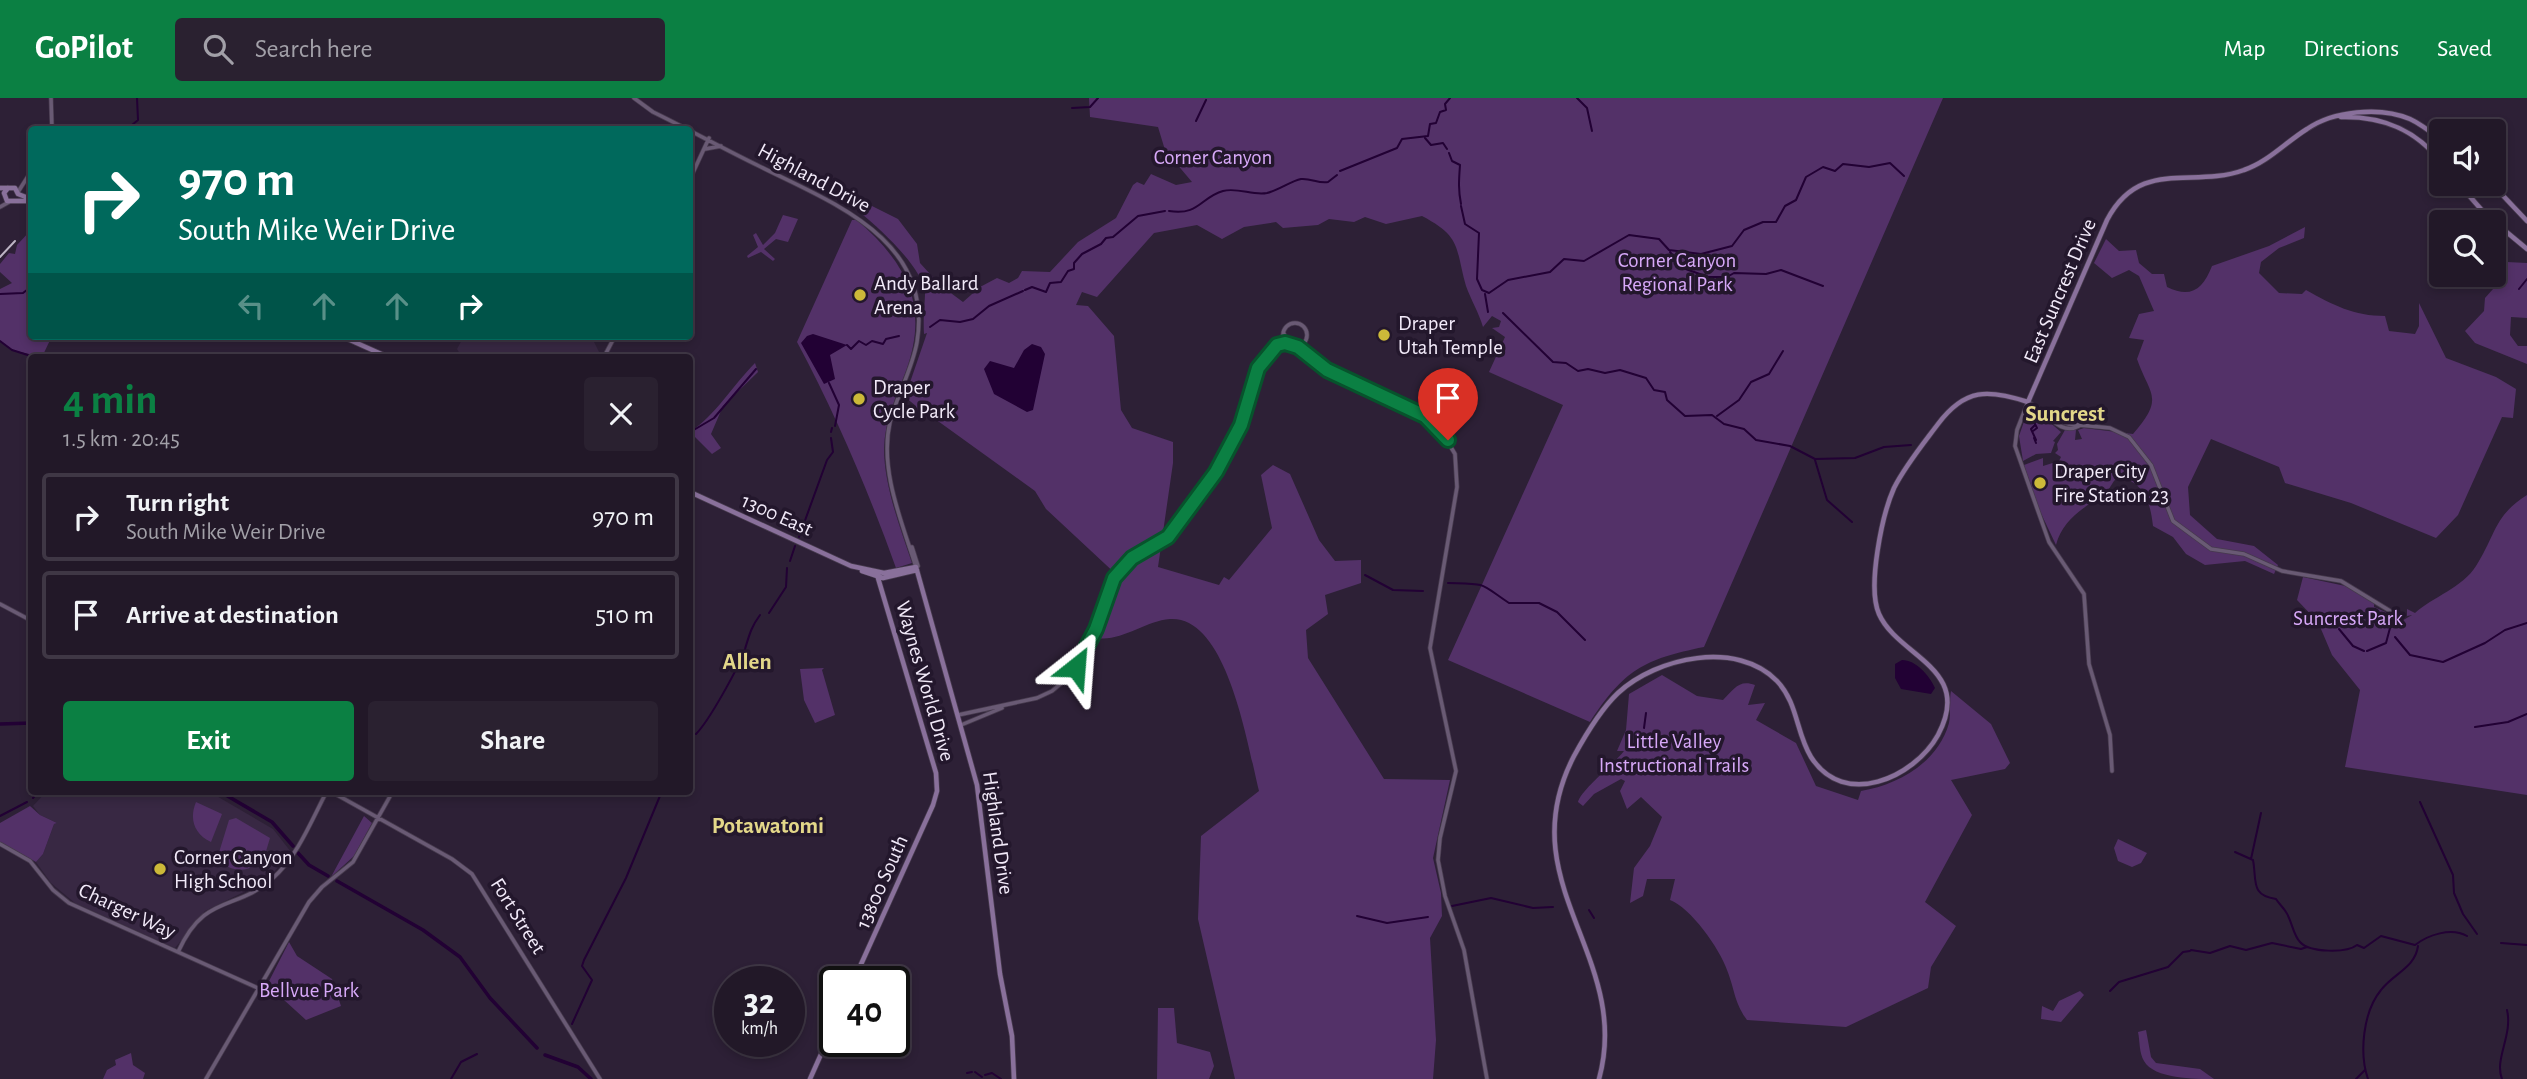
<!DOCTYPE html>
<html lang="en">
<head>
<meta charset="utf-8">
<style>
	:root { --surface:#221828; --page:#2a2130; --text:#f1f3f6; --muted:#a2a0a8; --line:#3f3745; --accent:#0b8043 }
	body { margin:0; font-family:"Alegreya Sans",sans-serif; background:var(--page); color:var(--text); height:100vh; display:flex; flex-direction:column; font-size:26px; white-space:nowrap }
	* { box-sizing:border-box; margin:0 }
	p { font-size:23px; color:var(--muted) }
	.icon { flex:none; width:38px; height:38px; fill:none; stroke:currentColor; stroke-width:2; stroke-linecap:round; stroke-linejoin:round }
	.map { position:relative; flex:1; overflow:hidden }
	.panel { position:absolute; left:28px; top:256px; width:665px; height:441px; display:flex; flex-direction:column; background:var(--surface); border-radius:7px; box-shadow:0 4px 10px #0003,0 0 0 2px var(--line) }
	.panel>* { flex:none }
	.hud { position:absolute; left:28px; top:28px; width:665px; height:214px; border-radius:7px; box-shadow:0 4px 10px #0003,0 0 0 2px var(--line); background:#00695c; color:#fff; overflow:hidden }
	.fabs { position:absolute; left:2429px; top:21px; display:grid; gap:14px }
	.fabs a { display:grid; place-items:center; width:77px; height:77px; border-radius:7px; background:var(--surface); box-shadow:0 4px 10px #0003,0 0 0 2px var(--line); font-size:35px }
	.speed { position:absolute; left:714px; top:868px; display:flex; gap:14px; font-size:35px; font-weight:700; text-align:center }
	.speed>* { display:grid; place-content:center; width:91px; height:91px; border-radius:50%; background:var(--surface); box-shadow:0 4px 10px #0003,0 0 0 2px var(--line); line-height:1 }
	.speed small { font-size:18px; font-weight:400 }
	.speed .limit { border:4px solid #111; border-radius:10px; background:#fff; color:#111 }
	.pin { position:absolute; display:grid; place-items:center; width:60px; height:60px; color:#fff; margin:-72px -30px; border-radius:50% 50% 50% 0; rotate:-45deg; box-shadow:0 0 7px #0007 }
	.pin .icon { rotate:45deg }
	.me { position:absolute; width:77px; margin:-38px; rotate:28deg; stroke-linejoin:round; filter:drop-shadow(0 0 5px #0008) }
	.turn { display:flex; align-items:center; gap:24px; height:147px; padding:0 35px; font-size:32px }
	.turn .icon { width:91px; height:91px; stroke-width:2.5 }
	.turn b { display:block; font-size:49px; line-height:60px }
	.lanes { display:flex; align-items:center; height:66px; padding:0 35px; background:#0003; justify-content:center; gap:35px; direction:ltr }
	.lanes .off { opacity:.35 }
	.round { display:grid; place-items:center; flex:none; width:74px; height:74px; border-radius:7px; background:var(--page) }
	.overview { display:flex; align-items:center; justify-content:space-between; height:119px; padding:0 35px }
	h1 { font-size:42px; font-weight:700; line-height:52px; color:var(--accent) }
	.primary-button { display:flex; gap:14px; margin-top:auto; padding:14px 35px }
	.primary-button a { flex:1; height:80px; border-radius:7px; background:var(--accent); color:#fff; font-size:28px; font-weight:700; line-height:80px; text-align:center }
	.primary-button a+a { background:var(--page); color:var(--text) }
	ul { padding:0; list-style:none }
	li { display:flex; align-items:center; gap:21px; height:88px; margin:0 14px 10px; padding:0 21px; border:4px solid var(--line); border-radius:7px }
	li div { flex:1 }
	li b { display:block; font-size:26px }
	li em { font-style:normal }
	header { display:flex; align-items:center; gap:42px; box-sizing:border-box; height:98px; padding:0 35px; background:var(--accent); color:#fff }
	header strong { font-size:33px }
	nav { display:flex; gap:38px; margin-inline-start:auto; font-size:24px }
	.search { width:490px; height:63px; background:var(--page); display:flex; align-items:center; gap:18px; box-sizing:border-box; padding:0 24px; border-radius:7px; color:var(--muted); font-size:26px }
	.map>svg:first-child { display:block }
	.built { fill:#382843 }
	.green { fill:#533168 }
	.water { fill:#220134 }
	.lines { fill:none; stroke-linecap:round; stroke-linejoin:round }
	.stream { stroke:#220134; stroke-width:2 }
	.canal { stroke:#220134; stroke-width:3.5 }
	.tertiary-casing { stroke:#463a4d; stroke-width:5 }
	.secondary-casing { stroke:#463a4d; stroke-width:6 }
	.tertiary { stroke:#695a74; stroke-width:3.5 }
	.secondary { stroke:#89709b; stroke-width:4.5 }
	.tram { stroke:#bdb4c5; stroke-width:2 }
	.route-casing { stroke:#07532c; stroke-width:18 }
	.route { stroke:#0b8043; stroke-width:12 }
	.poi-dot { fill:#ccb939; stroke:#23172c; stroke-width:2.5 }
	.labels { text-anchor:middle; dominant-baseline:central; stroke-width:7; stroke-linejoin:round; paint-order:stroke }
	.park-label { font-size:21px; fill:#d7a8f8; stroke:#23172c }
	.street-label { font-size:21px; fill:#f2eaf9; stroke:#23172c }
	.poi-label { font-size:21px; fill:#f2eaf9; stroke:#23172c; text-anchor:start }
	.neighbourhood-label { font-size:23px; font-weight:bold; fill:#e3d789; stroke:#23172c }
</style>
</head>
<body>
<header>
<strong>GoPilot</strong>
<div class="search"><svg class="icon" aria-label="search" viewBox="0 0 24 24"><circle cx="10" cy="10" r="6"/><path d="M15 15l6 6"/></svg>Search here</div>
<nav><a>Map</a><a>Directions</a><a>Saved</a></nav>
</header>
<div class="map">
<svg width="2527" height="981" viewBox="0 0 2527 981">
	<rect width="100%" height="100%" fill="#2d2036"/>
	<path class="built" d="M464,238H591L601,258L462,259L457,251Z
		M47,693H208L273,731L291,754L266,783L205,813L175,850L75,805L51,785L36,764L43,756L54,726L57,725L40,717L33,708Z"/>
	<path class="green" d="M1089,0H1943L1704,549C1644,561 1624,572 1590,624L1448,562L1563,307L1489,274L1505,239L1492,230L1499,229L1501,223L1492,218L1483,229C1479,215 1471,202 1466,188C1455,149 1462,139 1422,118L1386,126L1365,119L1354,124L1329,121L1318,127L1283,130L1276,124L1244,129L1222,141L1197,127L1154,135L1097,199L1082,194L1076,207L1088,208L1114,238L1121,312L1132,330L1173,344V365L1158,469L1219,487L1224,479L1229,482L1272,430L1261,377L1273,367L1290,376L1319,442L1335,463L1361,462V485L1325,497L1328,516L1306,532L1308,560L1384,681L1450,682L1433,760L1441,795L1442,818L1430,840L1436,942L1433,981H1235L1198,821L1201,738L1259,693C1248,650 1228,517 1170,521C1145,523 1121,544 1097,540L1119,479L1046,411L1035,393L924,313L916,315V308L905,299L927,235L924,236C923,222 925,203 925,195C923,170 881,132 862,116L868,106L898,121L917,146L920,165L940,187L963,204L980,189L997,180L1009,185L1018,180L1022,173L1050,174L1078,144L1116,120L1133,87L1137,84L1144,87L1151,76L1176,87L1192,84L1165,52L1158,29L1090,19Z
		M783,117L798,121L788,144L776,141L764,151L775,161L773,163L761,154L748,160L747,158L758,149L753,137L756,135L763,147L775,135Z
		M852,122H857C906,165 930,207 906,273C896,298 885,323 884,350C884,388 900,429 912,465L896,470C868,392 836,317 797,244Z
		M2305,129L2304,140L2279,150L2261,164L2259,175L2279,195L2302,196L2306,192C2333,207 2354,218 2385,218L2389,233L2415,236L2419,228V205L2446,260L2496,279L2516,291L2513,320L2502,319L2458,417L2436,440L2351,405L2285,385L2279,369L2211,341L2188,389L2190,417L2217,441L2254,448L2278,467L2274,476L2245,463L2205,467L2186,456L2173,439L2153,428C2150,403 2145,387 2120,378C2112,382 2112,389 2106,394C2085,410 2063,420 2056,447L2038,409L2024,367L2043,360V368L2059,363L2061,359L2055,355L2058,352L2057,346L2065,332H2076L2075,342L2082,341L2078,332L2084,330L2133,336C2165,299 2150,298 2137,261L2144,242L2129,240L2139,216L2154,213L2139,178L2129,172L2112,180L2094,165L2106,141L2119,153L2136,152L2139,165L2152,176H2164L2167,189C2191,201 2203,191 2212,168L2269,148Z
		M31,132L32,238H52L42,259L12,252L0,243V191L12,185L0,174V166L9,155L15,156L17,147Z
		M2494,150L2507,164L2527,165V220L2511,219L2510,237L2518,248H2527V266L2475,245L2465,233L2484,213L2485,200L2493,191L2487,177H2494Z
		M755,265L758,274L723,308L711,336L721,350L712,356L690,334C715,318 733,287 755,265Z
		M2033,310L2061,334L2053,343L2055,344L2051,355L2036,356L2023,363L2019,338L2028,312Z
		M2527,397V697L2345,669L2360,592L2332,557L2318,524L2297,502L2303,479L2350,489L2374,505V509L2390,516L2386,519L2400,524L2412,517L2407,518V511L2415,515C2433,499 2463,489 2476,468C2495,439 2494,417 2527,397Z
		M824,570L822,572L835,617L815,625L804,602L800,571Z
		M1662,577L1697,598L1723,602C1734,591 1739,581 1755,587L1748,607L1765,605L1756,622L1796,645L1816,688L1858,702L1861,693C1897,687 1938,665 1949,625C1951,615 1949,602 1951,593L1991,626L2010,665L2005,671L1951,682L1972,717L1925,804L1956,828L1931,869L1928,890L1846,929L1747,922C1734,904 1735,892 1727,872C1720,851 1690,809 1670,802L1675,781H1647L1643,798L1630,805L1634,770L1650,748L1662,719L1641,699L1627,711L1620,693L1625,683L1621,681L1594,696L1583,708L1578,704C1581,692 1613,667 1624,653H1617L1626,632L1629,596Z
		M196,704L222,716L211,744C194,736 189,721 196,704Z
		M30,708L40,717L57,725L54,726L43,756L36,764L0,744V725Z
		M364,718L372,725L354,758L331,779Z
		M236,720L270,740L264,760C251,775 232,776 217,761L229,722Z
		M2118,741L2147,755L2141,765L2132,769L2118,763L2114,750Z
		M289,844L297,858L332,881L341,908L306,922L284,902L265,891Z
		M2080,893L2084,897L2061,924L2041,921L2042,908L2053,913L2059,903Z
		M1158,910H1174L1177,945L1210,954L1214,968L1209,981H1157Z
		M2146,932L2151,959L2156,965L2200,971L2214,981C2195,981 2154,981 2144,963C2139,955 2140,943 2138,934Z
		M131,955L133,967L145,975L143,981H103L107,972L116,967L115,962Z"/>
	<path class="water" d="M813,236L847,247L830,257L835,281L824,286L801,245L807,238Z
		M1032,246L1041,249L1045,256L1033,312L1027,314L994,296L984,271L990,263L1014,270L1024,252Z
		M1902,562C1916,562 1929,577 1935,590L1931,596L1901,591L1895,580V566Z"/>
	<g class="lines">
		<path class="stream" d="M1577,0L1587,10L1592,33
			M1072,10L1090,9L1098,0
			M1196,23L1206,2
			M126,32L138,22L137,0
			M1425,40L1431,47L1443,45L1447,51
			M1449,55L1452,63L1460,67C1459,81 1458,91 1461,106
			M1340,73L1397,50L1402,41L1428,38L1430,26L1436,25L1440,14L1446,12L1445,6L1450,0
			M1461,108L1465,126L1479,135L1477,181L1482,192L1489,195L1508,182L1550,174L1564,161L1584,163L1629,137L1659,141L1669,152L1701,156L1732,148L1744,132L1763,124H1776L1785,108L1796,102L1806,79L1823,69L1835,73L1843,66L1869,69L1890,65L1904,78
			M1169,113C1199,118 1201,99 1223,93C1238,89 1253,98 1267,95C1279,92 1291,83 1301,81C1311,80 1319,86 1328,84L1337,77
			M1670,154L1683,170L1708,179H1727L1734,175L1766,176L1781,172L1823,188
			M2519,191L2527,181
			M1025,192L1032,189L1046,194L1050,185L1061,184L1068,173L1074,171V165L1082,156L1101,146L1106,140L1113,139L1138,118L1165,113
			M0,196L23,195L32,188
			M1485,196L1488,214
			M1503,215L1553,264L1566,265L1578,273L1588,271L1605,275L1620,272L1646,280L1654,292L1665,294L1667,302L1685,318L1712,317L1724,326L1744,331L1756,342L1790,348L1815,361L1855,360L1884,349L1911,347
			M930,229L940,222L960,224L973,221L989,208L1023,193
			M0,243L12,252L34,259
			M847,247L851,251L859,243L866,247L872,243L883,246L886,241L899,238
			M829,285L839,307L835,328
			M1717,318L1739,302L1751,284L1769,276L1783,253
			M2035,327L2031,331L2036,342
			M692,333L714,320L756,271
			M2033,333L2037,330L2033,322
			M831,334L832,330
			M2034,340L2036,345
			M1815,362L1827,402L1852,424
			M799,439L827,362L833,354L831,340
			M790,463L795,448
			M1365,477L1393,492L1423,493
			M1448,485C1488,486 1478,484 1509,505H1539L1557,514L1585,542
			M769,515L786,489L787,470
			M2339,531L2353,548L2364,553
			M2395,539L2410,557L2443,564L2485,545L2505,532L2527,525
			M2367,553L2386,545L2390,530
			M2475,629L2508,624L2527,616
			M1644,630L1646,615
			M696,636C709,623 739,569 745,551C749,538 751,529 760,517
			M33,700L39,693
			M2420,704L2453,777L2454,795L2463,816L2477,836
			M0,718L27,704
			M2235,754L2253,762C2257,783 2250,797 2276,801C2279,806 2283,809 2286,814C2292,823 2293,837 2300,844C2310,855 2347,855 2357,847L2364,850L2381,838L2415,847C2428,837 2451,829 2467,838
			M2251,761L2261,715
			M1452,808L1491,800L1533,810L1553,809
			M1589,812L1594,820
			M1357,818L1387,825L1428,819
			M2501,845L2527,847
			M2191,852L2210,855L2230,848L2246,852L2272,845L2301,851L2307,849
			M2110,893L2119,884L2168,869L2183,854L2190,853
			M572,926L592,882L582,868L584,862L626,780L662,693
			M975,974L982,979
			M967,975L972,974
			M985,977L992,975L1001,981
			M451,981L461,964L477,956
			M2356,981L2365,972
			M2368,981C2359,955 2363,914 2381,892C2394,875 2415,870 2418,848
			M2502,981C2494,961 2513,937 2507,912"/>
		<path class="canal" d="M0,626L32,625
			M219,693L272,724L293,748
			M298,755L309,767L328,778
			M337,783L423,832L460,859L490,900L537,950
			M545,957L578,969L591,981"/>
		<g class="tertiary-casing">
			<path id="tertiary" d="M51,0L52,32
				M634,0L653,14C688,31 722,50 757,67C830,104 934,140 917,244C912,272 897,297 890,324C879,372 902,424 916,469
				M705,51L721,48
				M690,81L709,40
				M18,94L32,72
				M0,109L9,104
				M1283 237a12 12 0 1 1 24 0a12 12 0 1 1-24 0Z
				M1296,249L1327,272L1425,318L1440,331L1455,356L1457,389L1430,550L1456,673L1440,740L1438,762L1445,798L1464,852L1487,981
				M604,259L615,238
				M2050,319L2069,326L2110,330L2129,339L2151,367L2173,423L2211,451L2244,456L2282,473L2341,483L2395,516
				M2079,328C2059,339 2046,312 2028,304L2017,332L2015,348L2049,444L2084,496L2089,566L2110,637L2112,673
				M912,449L918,468
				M0,506L32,523
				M958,617L1037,600L1052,593L1070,578L1094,536L1115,477L1134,458L1169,437L1218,372L1241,327L1258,270L1284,236
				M961,627L1002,610
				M330,693L452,761L472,776L600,981
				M0,746L30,763L53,792L69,805L260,891
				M178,854C205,794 236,814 273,780C298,758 312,721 327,693
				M206,981L309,804L322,789L353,764L393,693"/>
		</g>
		<g class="secondary-casing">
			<path id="secondary" d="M2341,19C2382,18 2415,31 2441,64
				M2459,86L2486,117L2527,151
				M2492,86L2527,123
				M0,90H15L18,96L31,101
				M8,90L4,95L7,103H32
				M341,238L388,259
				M690,394L851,468
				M851,468L884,475L916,469L977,687L1000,876L1012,938L1014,981
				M862,473L883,480L917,472
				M853,884L933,707L937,693L936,675L878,480
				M810,981L835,925
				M1599,981C1633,858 1508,785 1574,658C1586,636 1600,612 1618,595C1657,559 1737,542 1777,583C1798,605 1796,635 1811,659C1844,711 1914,680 1938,637C1974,570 1898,559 1879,516C1867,489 1882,417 1894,390C1905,368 1923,346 1938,326C1965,290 1988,291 2028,304L2107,122C2140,59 2192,91 2244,72C2268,64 2286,44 2307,31C2333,13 2380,8 2410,21C2421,26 2431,34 2441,42"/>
		</g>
		<use href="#tertiary" class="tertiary"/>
		<use href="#secondary" class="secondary"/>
		<path class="tram" d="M0,159L15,143"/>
	</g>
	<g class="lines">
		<g class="route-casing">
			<path id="route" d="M1076,569L1096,531L1114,480L1132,460L1168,439L1216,374L1241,327L1258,270L1277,247L1285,245L1298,249L1327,272L1425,318L1448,342"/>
		</g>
		<use href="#route" class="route"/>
	</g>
	<g class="poi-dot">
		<circle cx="860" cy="197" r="7"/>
		<circle cx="1384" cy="237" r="7"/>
		<circle cx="859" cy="301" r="7"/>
		<circle cx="2040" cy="385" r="7"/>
		<circle cx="160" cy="771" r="7"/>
	</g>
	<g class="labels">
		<g class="park-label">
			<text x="1213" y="59">Corner Canyon</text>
			<text x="1677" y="162">Corner Canyon<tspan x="1677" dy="24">Regional Park</tspan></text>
			<text x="2348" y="520">Suncrest Park</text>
			<text x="1674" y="643">Little Valley<tspan x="1674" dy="24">Instructional Trails</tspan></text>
			<text x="309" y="892">Bellvue Park</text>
		</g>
		<g class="street-label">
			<text transform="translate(814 80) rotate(28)">Highland Drive</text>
			<text transform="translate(2060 193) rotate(-67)">East Suncrest Drive</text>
			<text transform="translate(777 417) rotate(24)">1300 East</text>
			<text transform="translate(925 583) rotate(74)">Waynes World Drive</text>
			<text transform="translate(998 735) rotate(82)">Highland Drive</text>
			<text transform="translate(882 784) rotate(-66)">13800 South</text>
			<text transform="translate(127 813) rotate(25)">Charger Way</text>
			<text transform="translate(518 818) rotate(58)">Fort Street</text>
		</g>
		<g class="poi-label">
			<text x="874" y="185">Andy Ballard<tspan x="874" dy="24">Arena</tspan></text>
			<text x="1398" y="225">Draper<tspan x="1398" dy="24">Utah Temple</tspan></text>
			<text x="873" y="289">Draper<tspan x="873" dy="24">Cycle Park</tspan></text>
			<text x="2054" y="373">Draper City<tspan x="2054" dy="24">Fire Station 23</tspan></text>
			<text x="174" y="759">Corner Canyon<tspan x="174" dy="24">High School</tspan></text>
		</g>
		<g class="neighbourhood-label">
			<text x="2065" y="316">Suncrest</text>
			<text x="747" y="564">Allen</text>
			<text x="768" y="728">Potawatomi</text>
		</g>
	</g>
</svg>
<div class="fabs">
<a><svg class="icon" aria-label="sound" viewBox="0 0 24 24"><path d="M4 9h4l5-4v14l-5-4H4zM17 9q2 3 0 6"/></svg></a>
<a><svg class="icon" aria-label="search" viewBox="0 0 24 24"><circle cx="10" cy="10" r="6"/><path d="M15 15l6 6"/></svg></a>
</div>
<div class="speed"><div>32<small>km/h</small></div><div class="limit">40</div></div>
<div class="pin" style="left:1448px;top:342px;background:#d93025"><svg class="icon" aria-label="arrive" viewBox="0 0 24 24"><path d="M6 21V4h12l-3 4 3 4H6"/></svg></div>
<svg class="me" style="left:1076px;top:569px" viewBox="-20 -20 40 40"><path d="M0-17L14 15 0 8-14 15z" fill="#0b8043" stroke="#fff" stroke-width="4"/></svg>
<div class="hud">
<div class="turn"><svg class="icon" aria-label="right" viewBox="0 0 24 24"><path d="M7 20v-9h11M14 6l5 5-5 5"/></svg><div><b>970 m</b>South Mike Weir Drive</div></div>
<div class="lanes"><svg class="icon off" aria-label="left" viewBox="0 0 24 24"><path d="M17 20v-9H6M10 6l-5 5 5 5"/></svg><svg class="icon off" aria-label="ahead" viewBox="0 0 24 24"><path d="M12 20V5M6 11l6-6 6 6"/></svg><svg class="icon off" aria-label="ahead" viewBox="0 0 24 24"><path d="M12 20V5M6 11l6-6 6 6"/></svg><svg class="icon" aria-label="right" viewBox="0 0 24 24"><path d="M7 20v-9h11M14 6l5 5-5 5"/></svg></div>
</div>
<section class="panel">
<div class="overview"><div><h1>4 min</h1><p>1.5 km · 20:45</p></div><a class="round"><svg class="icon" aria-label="close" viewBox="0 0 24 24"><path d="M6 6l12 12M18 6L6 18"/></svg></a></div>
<ul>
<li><svg class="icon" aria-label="right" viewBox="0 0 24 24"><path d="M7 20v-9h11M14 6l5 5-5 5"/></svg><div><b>Turn right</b><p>South Mike Weir Drive</p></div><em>970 m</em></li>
<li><svg class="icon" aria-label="arrive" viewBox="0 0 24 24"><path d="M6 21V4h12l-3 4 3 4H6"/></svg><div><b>Arrive at destination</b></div><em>510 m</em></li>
</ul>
<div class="primary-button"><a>Exit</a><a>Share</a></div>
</section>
</div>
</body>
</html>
